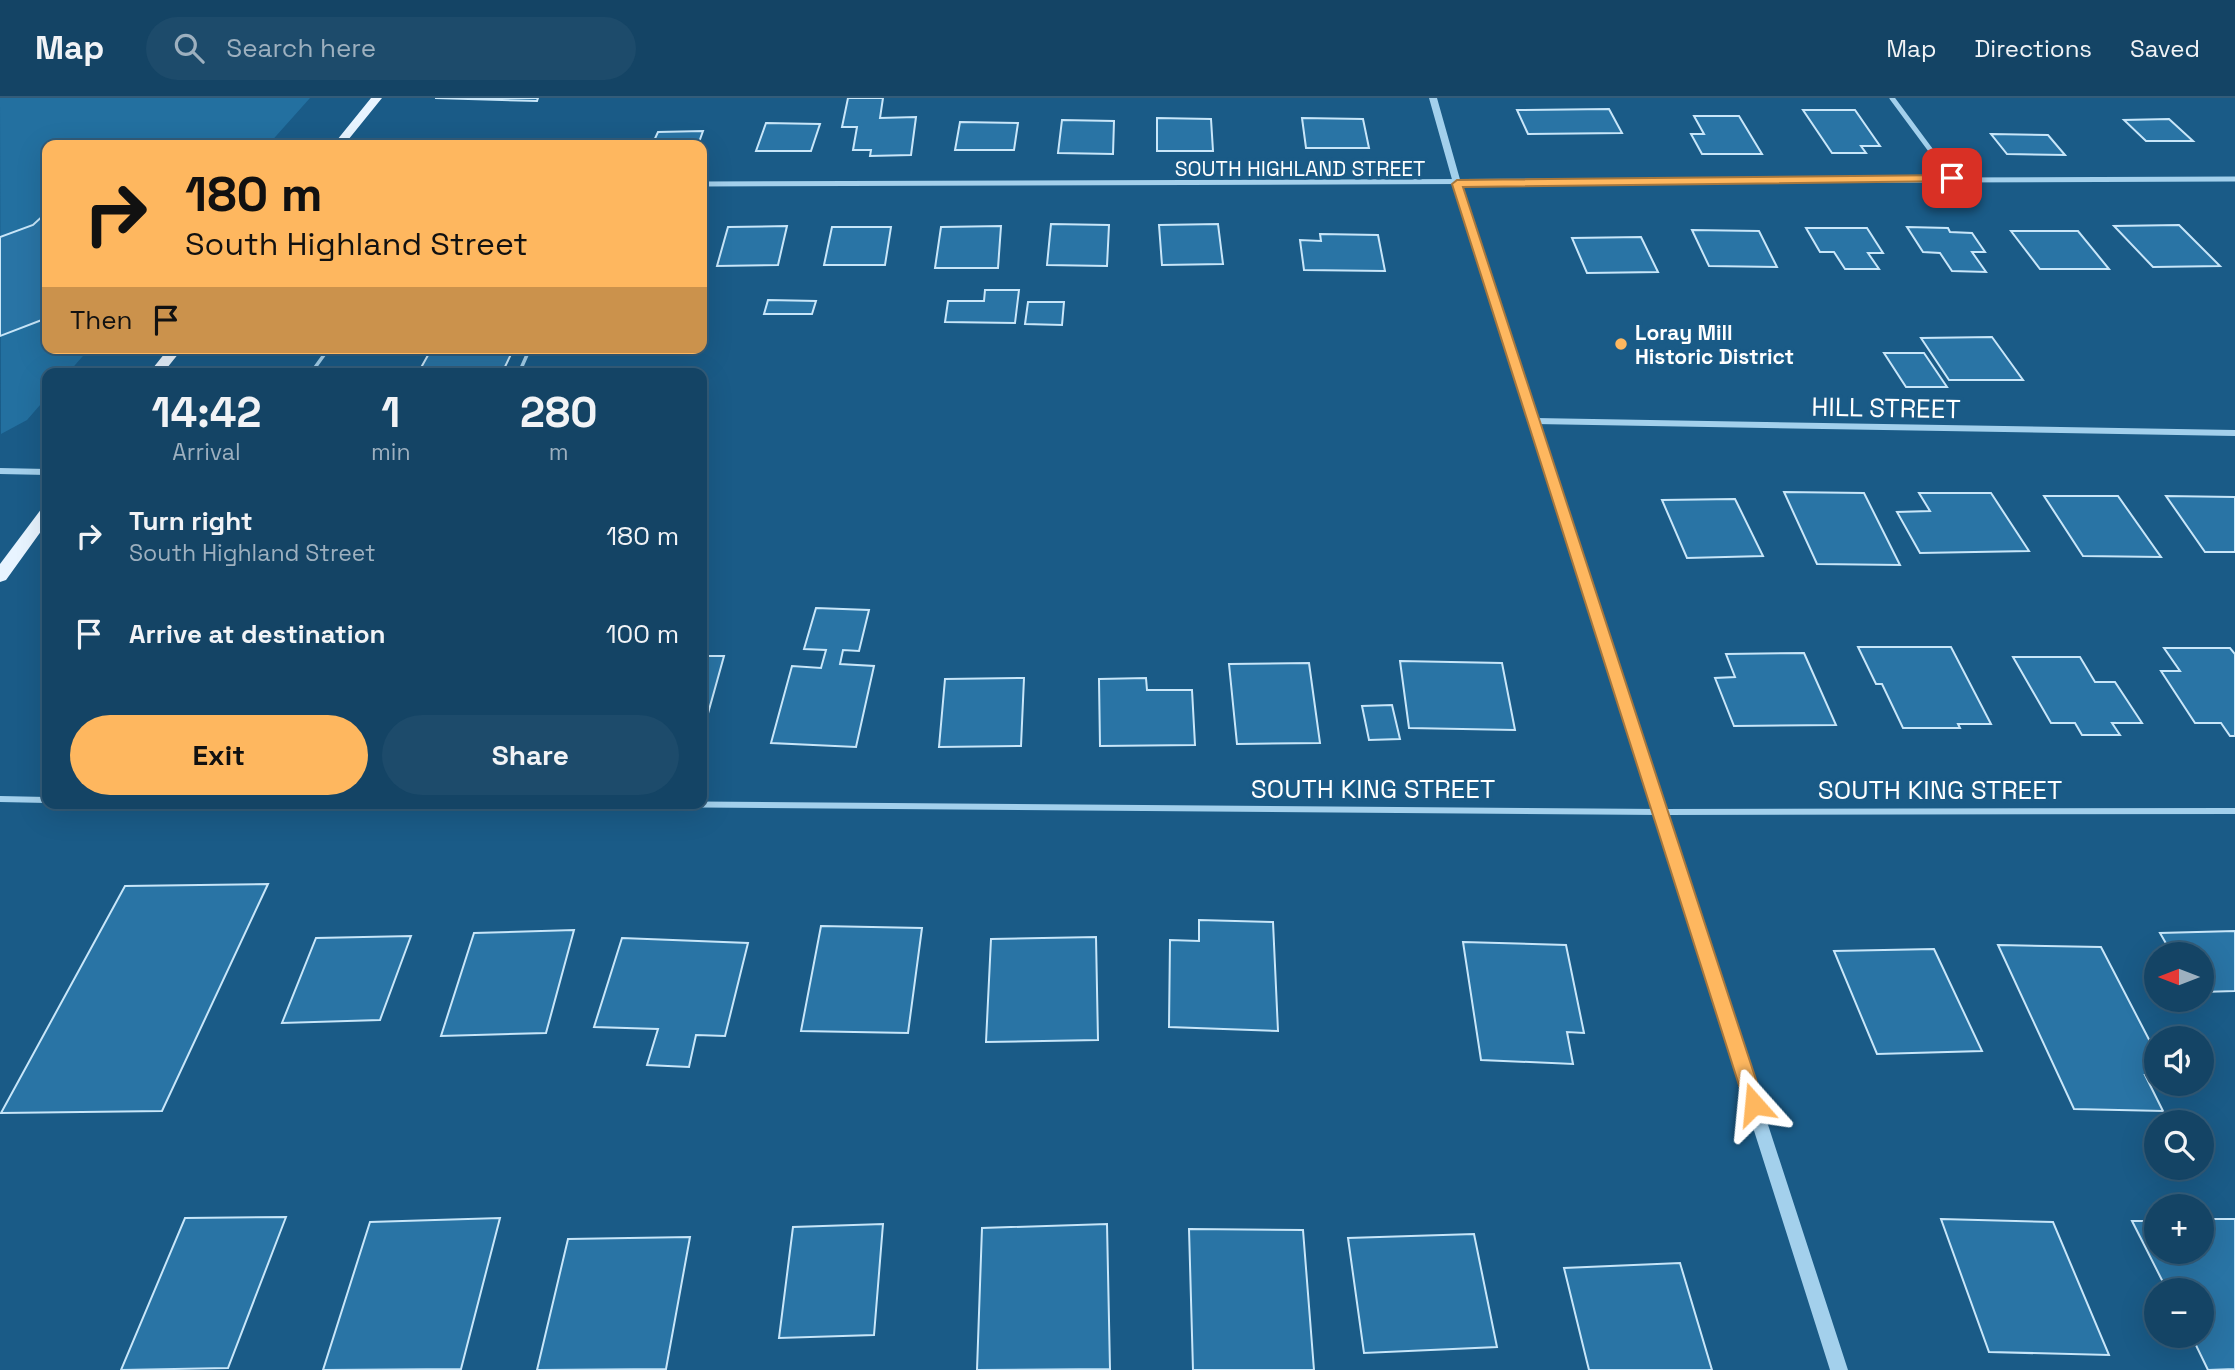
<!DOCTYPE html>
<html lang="en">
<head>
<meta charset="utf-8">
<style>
	:root { --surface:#144465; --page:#1d4b6b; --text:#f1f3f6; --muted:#9db0bf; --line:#335c79; --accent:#feb75f }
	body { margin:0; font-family:"Space Grotesk",sans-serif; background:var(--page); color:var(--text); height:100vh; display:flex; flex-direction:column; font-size:26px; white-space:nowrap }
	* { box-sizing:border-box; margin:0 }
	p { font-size:23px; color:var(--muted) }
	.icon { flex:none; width:38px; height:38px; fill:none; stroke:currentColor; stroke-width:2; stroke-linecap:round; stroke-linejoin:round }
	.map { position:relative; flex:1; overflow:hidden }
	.side { position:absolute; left:42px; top:270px; width:665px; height:441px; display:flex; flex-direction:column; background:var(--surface); border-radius:14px; box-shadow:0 7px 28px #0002,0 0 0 2px var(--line) }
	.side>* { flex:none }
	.hud { position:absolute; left:42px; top:42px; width:665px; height:214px; border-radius:14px; box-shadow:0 7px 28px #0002,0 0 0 2px var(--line); background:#feb75f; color:#111; overflow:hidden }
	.needle { width:46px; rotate:270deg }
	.tools { position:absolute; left:2144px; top:844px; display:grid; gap:14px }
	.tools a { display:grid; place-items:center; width:70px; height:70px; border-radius:50%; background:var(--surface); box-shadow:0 7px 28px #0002,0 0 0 2px var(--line); font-size:35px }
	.pin { position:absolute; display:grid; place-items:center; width:60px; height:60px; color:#fff; margin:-30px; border-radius:14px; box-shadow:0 4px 10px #0006 }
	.me { position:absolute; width:77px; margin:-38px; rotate:342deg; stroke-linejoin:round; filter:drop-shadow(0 0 5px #0008) }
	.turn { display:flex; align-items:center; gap:24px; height:147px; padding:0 28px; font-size:32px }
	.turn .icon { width:91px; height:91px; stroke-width:2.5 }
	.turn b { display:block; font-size:49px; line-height:60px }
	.then { display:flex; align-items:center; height:66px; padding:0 28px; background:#0003; gap:14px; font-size:26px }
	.eta { display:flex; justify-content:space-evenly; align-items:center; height:119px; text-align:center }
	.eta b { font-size:42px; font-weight:800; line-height:49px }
	.button { display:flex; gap:14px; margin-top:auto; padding:14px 28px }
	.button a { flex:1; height:80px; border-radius:42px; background:var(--accent); color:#111; font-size:28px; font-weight:800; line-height:80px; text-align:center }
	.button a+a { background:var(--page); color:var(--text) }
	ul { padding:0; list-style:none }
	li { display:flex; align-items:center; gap:21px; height:98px; padding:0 28px }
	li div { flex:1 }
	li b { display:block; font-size:26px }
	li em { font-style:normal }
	header { display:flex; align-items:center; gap:42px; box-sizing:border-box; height:98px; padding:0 35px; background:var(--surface); border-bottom:2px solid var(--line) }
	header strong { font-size:33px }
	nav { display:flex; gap:38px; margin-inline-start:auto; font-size:24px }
	.search { width:490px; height:63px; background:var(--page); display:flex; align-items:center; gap:18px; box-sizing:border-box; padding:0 24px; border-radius:38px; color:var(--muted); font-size:26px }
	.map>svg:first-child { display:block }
	.green { fill:#2370a0 }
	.building { fill:#2974a5; stroke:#c8e6f9; stroke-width:2 }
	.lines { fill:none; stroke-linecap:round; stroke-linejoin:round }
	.service { stroke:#a3d0ec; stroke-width:3.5 }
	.minor-far1 { stroke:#a3d0ec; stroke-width:5 }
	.minor { stroke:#a3d0ec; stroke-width:6 }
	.tertiary { fill:#a3d0ec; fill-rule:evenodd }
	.primary { fill:#e8f4ff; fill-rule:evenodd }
	.route { fill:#feb75f; stroke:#a5773e; stroke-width:2 }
	.poi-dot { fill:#feb75f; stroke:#1a5b87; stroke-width:2.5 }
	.labels { text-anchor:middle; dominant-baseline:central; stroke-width:7; stroke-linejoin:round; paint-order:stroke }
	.far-street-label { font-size:21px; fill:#fff; stroke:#1a5b87 }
	.far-poi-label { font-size:21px; font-weight:bold; fill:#fff; stroke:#1a5b87; text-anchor:start }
	.street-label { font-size:26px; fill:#fff; stroke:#1a5b87 }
</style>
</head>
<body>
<header>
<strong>Map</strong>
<div class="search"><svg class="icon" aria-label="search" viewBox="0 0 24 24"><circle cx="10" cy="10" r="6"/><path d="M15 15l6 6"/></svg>Search here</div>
<nav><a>Map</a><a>Directions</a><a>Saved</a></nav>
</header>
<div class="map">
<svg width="2235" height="1272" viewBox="0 0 2235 1272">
	<rect width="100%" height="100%" fill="#1a5b87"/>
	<path class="green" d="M0,0H310L268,47H47V250H90L68,275H47V299L27,322L1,336Z"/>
	<path class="building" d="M435,0H538L537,3Z
		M848,0H883L880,20L916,19L911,57L870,58L871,52H853L857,29H842Z
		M1609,11L1622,35L1528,36L1517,12Z
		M1803,12H1855L1880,48H1861L1866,55H1832Z
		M1694,18H1739L1762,56H1702L1691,36H1704Z
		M1157,20L1211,21L1213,53H1157Z
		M1302,20L1363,21L1369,50H1306Z
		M2169,21L2193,43H2146L2124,22Z
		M1062,22L1114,23L1113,56L1058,55Z
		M960,24L1018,25L1014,52H955Z
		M766,25L820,26L811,53H756Z
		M703,33L698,47H652L658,34Z
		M1991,36L2048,37L2065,57L2007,56Z
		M47,114V220L0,238V139L33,127Z
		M1051,126L1109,127L1107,168L1047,167Z
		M1218,126L1223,166L1162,167L1159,127Z
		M2179,127L2220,168L2153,169L2114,128Z
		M787,128L778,167L717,168L728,129Z
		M1001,128L998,170H935L941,129Z
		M832,129H891L885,167H824Z
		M1907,129L1948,130L1950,134L1972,135L1985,154H1972L1986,174L1952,173L1940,155L1923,154Z
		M1806,130H1867L1883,155H1868L1879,171H1845L1834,154H1820Z
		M1692,132L1759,133L1777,169L1709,168Z
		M2011,133H2078L2109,171H2040Z
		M1320,136L1378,137L1385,173L1304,172L1300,142L1321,143Z
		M1641,139L1658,174L1587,175L1572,140Z
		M985,192H1019L1015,225L945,224L948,203H984Z
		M768,202L816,203L812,216H764Z
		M1028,204H1064L1062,227L1025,226Z
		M1992,239L2023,282H1949L1921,240Z
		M432,250H514L502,275H418Z
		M1884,255H1924L1947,289H1906Z
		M1784,394L1864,395L1900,467L1817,466Z
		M1919,395H1991L2029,453L1920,455L1897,414L1930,413Z
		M2044,398H2118L2161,459L2083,458Z
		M2166,398L2235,399V454H2205Z
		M1735,401L1763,458L1687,460L1662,402Z
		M816,510L869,512L859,553L843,552L840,566L874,568L856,649L771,645L792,568L821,570L826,552L804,551Z
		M1858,549H1951L1991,626H1958L1960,630H1903L1882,586H1876Z
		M2164,550H2230L2235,556V638H2230L2221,625H2195L2161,573H2180Z
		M1804,555L1836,627L1734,628L1715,580L1735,579L1726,556Z
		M702,558H724L702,637Z
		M2013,559H2080L2095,584H2115L2142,625H2112L2120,637H2082L2075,625H2051Z
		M1400,563L1502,565L1515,632L1409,630Z
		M1309,565L1320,645L1237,646L1229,566Z
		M1024,580L1021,648L939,649L945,581Z
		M1146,580L1147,592H1192L1195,647L1100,648L1099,581Z
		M1392,607L1400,641L1369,642L1362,608Z
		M268,786L162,1013L1,1015L125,788Z
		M1199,822L1273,824L1278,933L1169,929L1170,842L1199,843Z
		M821,828L922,830L908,935L801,933Z
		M574,832L546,935L441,938L474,835Z
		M2235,833V893L2202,894V856H2172L2160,835Z
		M411,838L380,922L282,925L316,840Z
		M1096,839L1098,942L986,944L991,841Z
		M622,840L748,845L725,938L696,937L689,969L647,967L658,931L594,929Z
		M1463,844L1566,847L1584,935L1567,934L1573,966L1481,962Z
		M1998,847L2101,849L2156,955V977H2145L2163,1013L2074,1011Z
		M1934,851L1982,953L1877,956L1834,853Z
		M286,1119L228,1270L121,1272L185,1120Z
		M500,1120L461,1271L323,1272L370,1124Z
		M1941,1121L2053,1124L2109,1257L1989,1254Z
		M2202,1121H2235V1271L2208,1272L2191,1237H2202V1192H2167L2132,1123H2156V1153H2202Z
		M883,1126L874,1237L779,1240L793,1129Z
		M1107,1126L1110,1271L977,1272L982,1130Z
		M1189,1131L1303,1132L1314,1272H1193Z
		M1474,1136L1497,1249L1364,1255L1348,1140Z
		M690,1139L666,1271L537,1272L568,1141Z
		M1680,1165L1712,1272H1589L1564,1170Z"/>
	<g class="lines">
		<path class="service" d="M311,275L329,250
			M519,275L530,250"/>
		<path class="minor-far1" d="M1892,0L1952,81
			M702,86L2235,81"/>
		<path class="minor" d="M1535,323L2235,335
			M0,373L47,374
			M0,701L47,702
			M511,705L1661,714L2235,713"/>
		<path class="tertiary" d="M1429,0H1437L1461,85L1848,1272H1830L1453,85Z"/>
		<path class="primary" d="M371,0H382L344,47H333Z
			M169,250H183L163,275H149Z
			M47,409V425L6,482L0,484V466L42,410Z"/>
	</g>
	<path class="route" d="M1952,77L1956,78V83L1463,89L1764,1006L1761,1013L1754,1016L1747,1013L1745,1006L1452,86L1457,82Z"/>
	<circle class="poi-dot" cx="1621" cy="246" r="7"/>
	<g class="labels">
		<g class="far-street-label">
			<text x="1300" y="70">SOUTH HIGHLAND STREET</text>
		</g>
		<g class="far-poi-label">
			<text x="1635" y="234">Loray Mill<tspan x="1635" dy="24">Historic District</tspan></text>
		</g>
		<g class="street-label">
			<text transform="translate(1886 310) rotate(1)">HILL STREET</text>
			<text x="1373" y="691">SOUTH KING STREET</text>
			<text x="1940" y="692">SOUTH KING STREET</text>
		</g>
	</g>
</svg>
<div class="tools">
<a><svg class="needle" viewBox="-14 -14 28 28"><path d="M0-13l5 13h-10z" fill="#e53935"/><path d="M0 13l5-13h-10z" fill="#9db0bf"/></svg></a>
<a><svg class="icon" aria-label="sound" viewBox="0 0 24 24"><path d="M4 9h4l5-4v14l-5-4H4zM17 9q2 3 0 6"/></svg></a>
<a><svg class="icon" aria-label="search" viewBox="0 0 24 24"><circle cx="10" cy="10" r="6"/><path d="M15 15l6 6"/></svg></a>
<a>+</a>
<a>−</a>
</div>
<div class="pin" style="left:1952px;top:80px;background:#d93025"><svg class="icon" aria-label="arrive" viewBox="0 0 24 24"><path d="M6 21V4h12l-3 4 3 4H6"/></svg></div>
<svg class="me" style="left:1754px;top:1006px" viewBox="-20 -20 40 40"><path d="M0-17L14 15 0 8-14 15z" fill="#feb75f" stroke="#fff" stroke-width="4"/></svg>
<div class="hud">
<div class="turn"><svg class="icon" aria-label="right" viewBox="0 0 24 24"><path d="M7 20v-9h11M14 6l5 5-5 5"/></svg><div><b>180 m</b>South Highland Street</div></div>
<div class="then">Then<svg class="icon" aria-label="arrive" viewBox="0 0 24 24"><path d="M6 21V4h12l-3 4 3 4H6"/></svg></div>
</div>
<section class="side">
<div class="eta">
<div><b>14:42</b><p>Arrival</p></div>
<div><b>1</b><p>min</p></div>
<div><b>280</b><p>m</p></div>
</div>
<ul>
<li><svg class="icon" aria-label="right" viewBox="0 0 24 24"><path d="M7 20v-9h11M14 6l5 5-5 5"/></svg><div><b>Turn right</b><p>South Highland Street</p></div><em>180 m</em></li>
<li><svg class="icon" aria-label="arrive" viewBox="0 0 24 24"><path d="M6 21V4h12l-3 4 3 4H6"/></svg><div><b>Arrive at destination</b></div><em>100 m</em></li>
</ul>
<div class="button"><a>Exit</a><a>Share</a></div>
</section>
</div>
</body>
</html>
